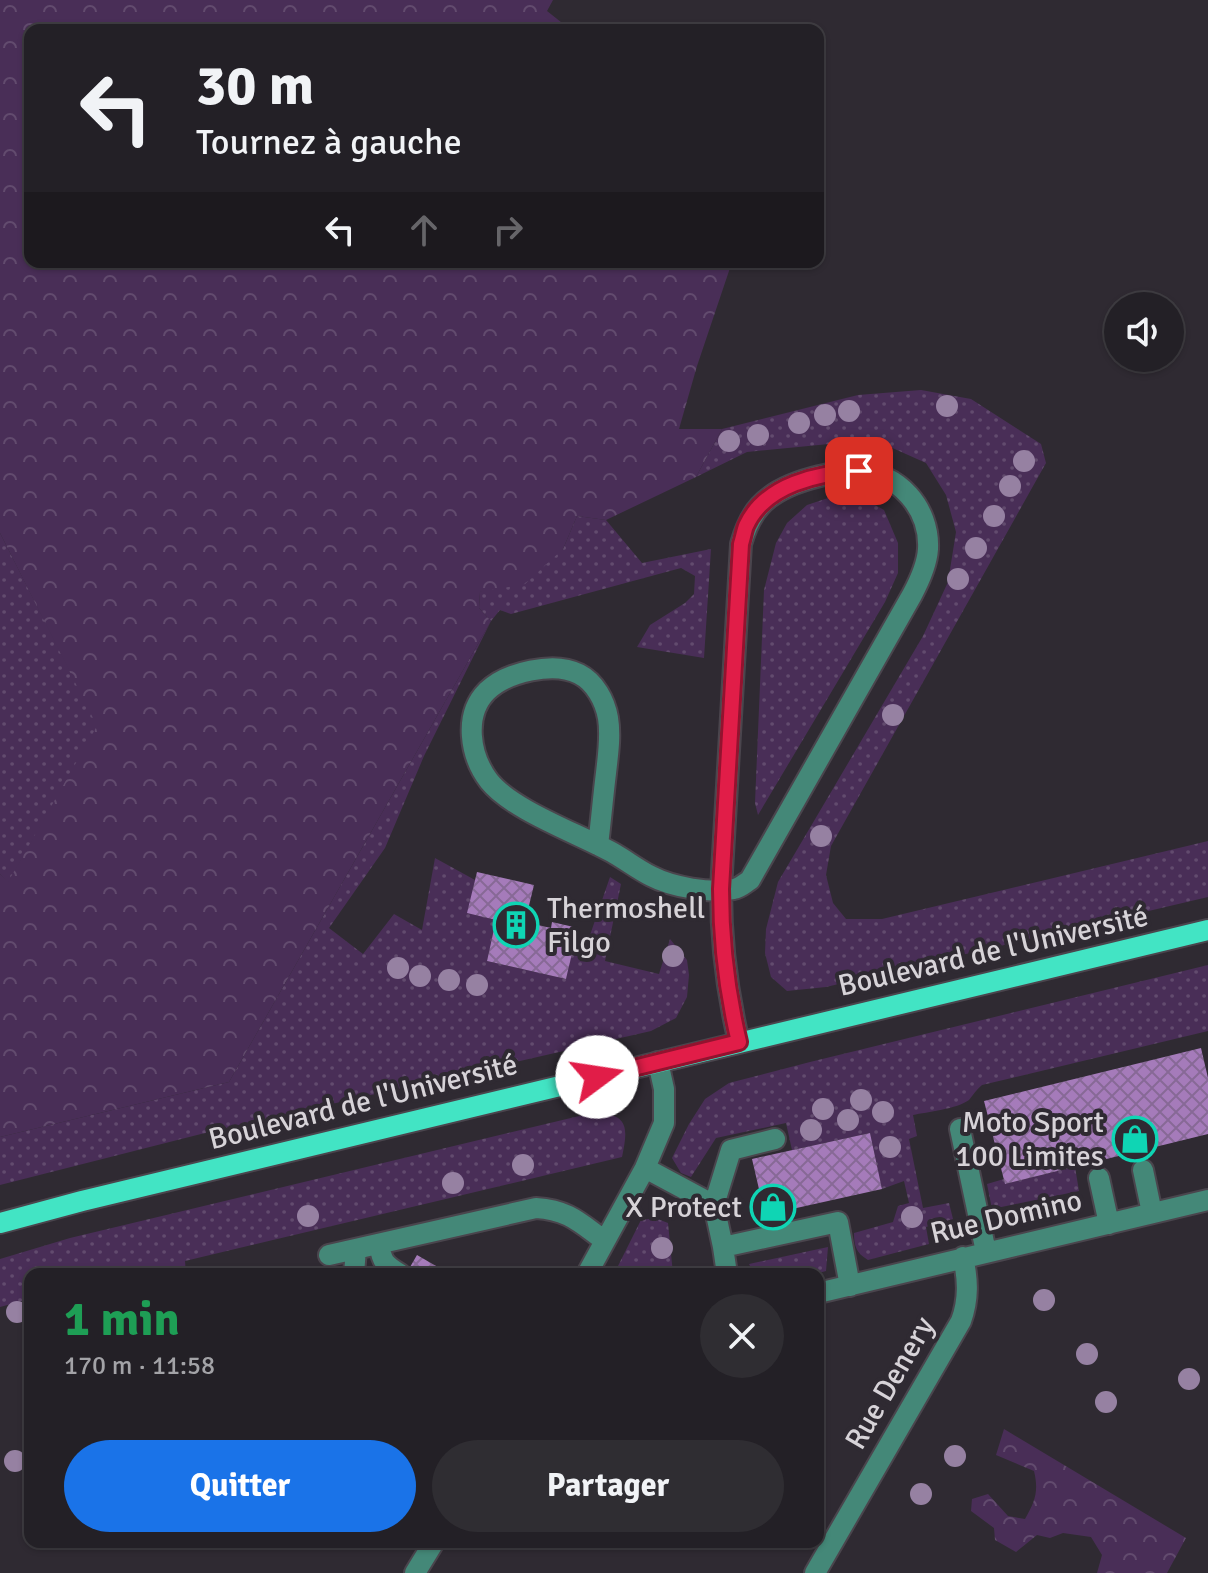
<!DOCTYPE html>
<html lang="fr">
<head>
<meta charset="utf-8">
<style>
	:root { --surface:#232026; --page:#2f2d32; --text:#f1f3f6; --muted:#a3a3a7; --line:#403e43; --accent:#1a73e8 }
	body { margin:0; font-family:Signika,sans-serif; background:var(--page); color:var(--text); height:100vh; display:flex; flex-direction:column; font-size:30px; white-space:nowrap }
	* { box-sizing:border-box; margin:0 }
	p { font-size:26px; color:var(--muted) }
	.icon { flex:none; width:44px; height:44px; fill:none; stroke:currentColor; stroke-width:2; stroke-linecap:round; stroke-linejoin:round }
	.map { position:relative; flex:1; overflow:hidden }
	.details { position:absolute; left:24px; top:1268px; width:800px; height:280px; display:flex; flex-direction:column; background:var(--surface); border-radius:16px; box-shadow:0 2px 6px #0004,0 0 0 2px var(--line) }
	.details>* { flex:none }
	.hud { position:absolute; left:24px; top:24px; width:800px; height:244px; border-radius:16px; box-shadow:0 2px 6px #0004,0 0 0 2px var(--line); background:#232026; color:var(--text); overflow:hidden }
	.fabs { position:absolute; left:1104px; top:292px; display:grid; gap:16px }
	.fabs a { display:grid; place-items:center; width:80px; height:80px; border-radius:50%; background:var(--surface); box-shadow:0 2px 6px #0004,0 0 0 2px var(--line); font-size:40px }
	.pin { position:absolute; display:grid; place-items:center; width:68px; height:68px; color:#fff; margin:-34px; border-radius:16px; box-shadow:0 4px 12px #0006 }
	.me { position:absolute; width:88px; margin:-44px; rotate:76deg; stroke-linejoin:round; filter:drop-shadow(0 0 6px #0008) }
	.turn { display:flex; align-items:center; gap:28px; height:168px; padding:0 40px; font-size:36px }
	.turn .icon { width:104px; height:104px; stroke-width:2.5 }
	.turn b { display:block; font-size:56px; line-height:68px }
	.lanes { display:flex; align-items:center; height:76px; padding:0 40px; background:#0003; justify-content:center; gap:40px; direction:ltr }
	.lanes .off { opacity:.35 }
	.round { display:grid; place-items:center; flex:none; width:84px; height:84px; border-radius:42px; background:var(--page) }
	.overview { display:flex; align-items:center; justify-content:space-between; height:136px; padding:0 40px }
	h1 { font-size:48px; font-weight:700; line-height:60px; color:#1e9e55 }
	.button { display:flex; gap:16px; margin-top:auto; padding:16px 40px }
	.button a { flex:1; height:92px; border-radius:48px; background:var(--accent); color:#fff; font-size:32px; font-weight:700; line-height:92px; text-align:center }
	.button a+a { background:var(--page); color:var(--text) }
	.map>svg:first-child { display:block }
	.grass { fill:url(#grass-dots) }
	.forest { fill:url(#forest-crowns) }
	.building { fill:url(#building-cross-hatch) }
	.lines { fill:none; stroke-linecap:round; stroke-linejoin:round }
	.minor-casing { stroke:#4a454d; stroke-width:24 }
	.major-casing { stroke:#4a454d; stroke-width:24 }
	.minor { stroke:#448878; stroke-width:20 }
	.major { stroke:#42e4c4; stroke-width:20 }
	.tree { fill:#9681a2 }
	.route-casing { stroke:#92132f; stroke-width:20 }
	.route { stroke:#e11d48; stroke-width:14 }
	.labels { text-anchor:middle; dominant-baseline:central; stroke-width:8; stroke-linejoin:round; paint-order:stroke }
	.poi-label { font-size:30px; fill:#d7d3d8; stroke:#2f2a32; text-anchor:end }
	.street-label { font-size:30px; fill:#d7d3d8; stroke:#2f2a32 }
</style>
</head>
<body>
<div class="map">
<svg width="1208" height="1573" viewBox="0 0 1208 1573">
	<defs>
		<pattern id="grass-dots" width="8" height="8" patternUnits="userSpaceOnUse" patternTransform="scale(2)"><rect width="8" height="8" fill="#492e57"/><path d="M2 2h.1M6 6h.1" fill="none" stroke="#624b6e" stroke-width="1.8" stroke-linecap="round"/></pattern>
		<pattern id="forest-crowns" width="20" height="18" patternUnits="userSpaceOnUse" patternTransform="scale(2)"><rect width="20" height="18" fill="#492e57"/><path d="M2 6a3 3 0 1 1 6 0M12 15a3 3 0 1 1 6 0" fill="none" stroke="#624b6e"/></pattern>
		<pattern id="building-cross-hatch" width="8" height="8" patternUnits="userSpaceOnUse" patternTransform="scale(2)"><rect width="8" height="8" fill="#a57bba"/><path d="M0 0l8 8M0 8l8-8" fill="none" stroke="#876996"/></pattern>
	</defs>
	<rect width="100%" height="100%" fill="#2f2a32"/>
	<path class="grass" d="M921,390L971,399L1041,444L1046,463L831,846L826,875L833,903L846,919H882L1208,841V897L826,987L787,991L771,977L765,953L766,929L778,882L923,636L948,582L956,532L946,495L926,463L888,446L829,444L747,452L696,477L722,429L858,395Z
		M834,496L863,498L884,510L898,543V573L885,602L758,815L755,803L764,590L776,543L787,523L807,505Z
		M577,516L606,520L642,563L711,549L704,658L637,647L650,625L685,603L694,594L695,576L681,568L511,614L500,610L491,621L424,756L385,848L329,928L363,954L394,914L422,930L435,858L475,880L468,913L496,920L487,961L566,979L576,935L589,938L610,877L621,884L605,961L659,974L670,939L687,960L689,975L687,997L676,1018L651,1031L201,1134L0,1185V1137L229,1082L491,621L479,608L480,592L563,549Z
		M0,533L98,726L8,883L0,874Z
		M1208,965V1031L982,1085C976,1090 973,1095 969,1100C957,1109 927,1112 913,1115L917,1136L909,1139L923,1208L949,1203L953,1219L926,1227L929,1244L868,1260C856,1253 854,1246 854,1233L893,1222L898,1206L909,1203L904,1181L882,1189L870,1133L792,1150L786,1123L716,1138L691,1177L681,1173L672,1158L689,1124L705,1099L729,1083L810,1062Z
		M596,1112C629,1115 628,1128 622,1157L185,1261L186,1274H30V1299L0,1307V1259L70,1238Z
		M1075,1167L1079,1191L992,1209L987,1184L1004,1179L1005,1184Z
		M655,1218L668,1223L673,1274H614L641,1220Z
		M828,1247L826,1271L815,1274H754L749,1264Z"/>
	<path class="forest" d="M0,0H553L547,11L571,30H30V262H732L697,366L679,429H722L696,477L606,520L577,516L563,549L525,584L480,592L479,608L491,621L229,1082L0,1137V874L8,882L97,726L0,533Z
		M1004,1429L1186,1538L1167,1573H1097L1102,1555L1091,1537L1063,1533L1050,1538L1037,1535L1016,1552L995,1540L994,1528L971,1511L972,1499L988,1494L1008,1516L1025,1519C1035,1502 1039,1491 1034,1471L996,1455Z"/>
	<path class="building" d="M477,872L534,885L525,922L551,928L552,922L578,928L566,979L487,961L496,920L467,913Z
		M1201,1048L1208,1078V1134L1005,1184L984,1101Z
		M870,1133L882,1189L765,1215L752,1159Z
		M417,1255L450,1274H406Z"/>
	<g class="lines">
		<g class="minor-casing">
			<path id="minor" d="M598,845C601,821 603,797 606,773C608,755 611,736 608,718C605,701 595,682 579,674C554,661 507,672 487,691C463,715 470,756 489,781C513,811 580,834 615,854C627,861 639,870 651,876C672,887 711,894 734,889C740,888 745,883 750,880L912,595C920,580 927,565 928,549C930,508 898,472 857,471C844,470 832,473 820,476C799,481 775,489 760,506C750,517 745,530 741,544L721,889C721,942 727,992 739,1042
				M960,1129L986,1252
				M645,1168L714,1205L723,1247
				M1143,1170L1152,1213
				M1099,1178L1109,1224
				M714,1205L731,1150L775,1139
				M379,1244C382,1262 384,1264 400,1274
				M329,1255L536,1208C569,1210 580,1223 605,1241
				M354,1274L356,1249
				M587,1274L645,1168L664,1123V1089L658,1062
				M727,1274L723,1247L838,1222L850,1286
				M818,1293L1208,1200
				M415,1573L434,1542
				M815,1573L961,1321C969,1299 968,1279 963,1257"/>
		</g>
		<g class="major-casing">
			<path id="major" d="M0,1223L82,1201L1208,930"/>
		</g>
		<use href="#minor" class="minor"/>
		<use href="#major" class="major"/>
	</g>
	<g class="tree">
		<circle cx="947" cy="406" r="11"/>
		<circle cx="849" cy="411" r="11"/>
		<circle cx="825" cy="415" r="11"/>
		<circle cx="799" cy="423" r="11"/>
		<circle cx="758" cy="435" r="11"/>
		<circle cx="729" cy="441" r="11"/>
		<circle cx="1024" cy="461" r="11"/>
		<circle cx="1010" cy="486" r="11"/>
		<circle cx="994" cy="516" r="11"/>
		<circle cx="976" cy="548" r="11"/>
		<circle cx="958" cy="579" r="11"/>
		<circle cx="893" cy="715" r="11"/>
		<circle cx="821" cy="836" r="11"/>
		<circle cx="673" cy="956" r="11"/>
		<circle cx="398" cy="968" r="11"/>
		<circle cx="420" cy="976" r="11"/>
		<circle cx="449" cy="980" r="11"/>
		<circle cx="477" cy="985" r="11"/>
		<circle cx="861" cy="1100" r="11"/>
		<circle cx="823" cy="1109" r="11"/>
		<circle cx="883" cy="1112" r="11"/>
		<circle cx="848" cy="1120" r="11"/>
		<circle cx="811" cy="1130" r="11"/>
		<circle cx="890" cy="1147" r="11"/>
		<circle cx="523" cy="1165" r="11"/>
		<circle cx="453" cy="1183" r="11"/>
		<circle cx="308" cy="1216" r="11"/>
		<circle cx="912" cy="1217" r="11"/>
		<circle cx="662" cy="1248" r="11"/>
		<circle cx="1044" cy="1300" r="11"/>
		<circle cx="17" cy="1312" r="11"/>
		<circle cx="1087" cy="1354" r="11"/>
		<circle cx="1189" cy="1379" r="11"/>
		<circle cx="1106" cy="1402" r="11"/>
		<circle cx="955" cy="1456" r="11"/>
		<circle cx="15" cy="1461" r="11"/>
		<circle cx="921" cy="1494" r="11"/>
	</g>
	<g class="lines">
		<g class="route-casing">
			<path id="route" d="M597,1077L739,1042C727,992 721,942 721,889L741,544C743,538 744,531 746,526C765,484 819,473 859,471"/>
		</g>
		<use href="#route" class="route"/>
	</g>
	<defs>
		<g id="building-ring" transform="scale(2.3)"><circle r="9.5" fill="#2f2a32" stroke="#0fd5b4" stroke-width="1.5"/><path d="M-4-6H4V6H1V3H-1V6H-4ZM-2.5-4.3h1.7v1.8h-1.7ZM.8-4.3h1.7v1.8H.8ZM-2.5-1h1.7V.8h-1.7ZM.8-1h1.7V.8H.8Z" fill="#0fd5b4"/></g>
		<g id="shop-ring" transform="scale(2.3)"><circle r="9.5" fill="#2f2a32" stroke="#0fd5b4" stroke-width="1.5"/><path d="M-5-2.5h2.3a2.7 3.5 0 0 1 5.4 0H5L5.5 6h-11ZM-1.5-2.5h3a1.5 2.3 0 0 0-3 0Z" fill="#0fd5b4"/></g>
	</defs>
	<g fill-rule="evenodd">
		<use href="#building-ring" x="516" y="925"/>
		<use href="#shop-ring" x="1135" y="1139"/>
		<use href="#shop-ring" x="773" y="1207"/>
	</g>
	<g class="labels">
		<g class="poi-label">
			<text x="547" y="908" text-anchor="start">Thermoshell<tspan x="547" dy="34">Filgo</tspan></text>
			<text x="1104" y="1122">Moto Sport<tspan x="1104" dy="34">100 Limites</tspan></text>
			<text x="742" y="1207">X Protect</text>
		</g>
		<g class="street-label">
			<text transform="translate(993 951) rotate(-13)">Boulevard de l'Université</text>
			<text transform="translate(363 1102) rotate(-14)">Boulevard de l'Université</text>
			<text transform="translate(1006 1217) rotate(-13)">Rue Domino</text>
			<text transform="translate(890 1383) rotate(-60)">Rue Denery</text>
		</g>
	</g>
</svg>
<div class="fabs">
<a><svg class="icon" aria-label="sound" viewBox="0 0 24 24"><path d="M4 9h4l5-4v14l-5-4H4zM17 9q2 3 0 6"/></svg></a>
</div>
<div class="pin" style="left:859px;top:471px;background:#d93025"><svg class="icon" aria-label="arrive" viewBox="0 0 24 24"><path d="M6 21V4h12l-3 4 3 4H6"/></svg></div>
<svg class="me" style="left:597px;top:1077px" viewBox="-20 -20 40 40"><circle r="19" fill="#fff"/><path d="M0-13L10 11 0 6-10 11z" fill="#e11d48"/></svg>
<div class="hud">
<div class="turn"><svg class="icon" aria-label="left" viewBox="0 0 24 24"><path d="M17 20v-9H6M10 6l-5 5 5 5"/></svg><div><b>30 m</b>Tournez à gauche</div></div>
<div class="lanes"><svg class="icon" aria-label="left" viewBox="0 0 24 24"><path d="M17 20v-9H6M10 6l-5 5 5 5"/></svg><svg class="icon off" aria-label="ahead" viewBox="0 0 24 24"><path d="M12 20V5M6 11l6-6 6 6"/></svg><svg class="icon off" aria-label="right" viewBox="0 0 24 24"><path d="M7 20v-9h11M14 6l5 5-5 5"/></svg></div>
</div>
<section class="details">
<div class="overview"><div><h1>1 min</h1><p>170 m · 11:58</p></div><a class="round"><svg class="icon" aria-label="close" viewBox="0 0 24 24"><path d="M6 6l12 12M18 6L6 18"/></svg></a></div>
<div class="button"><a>Quitter</a><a>Partager</a></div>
</section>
</div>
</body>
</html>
